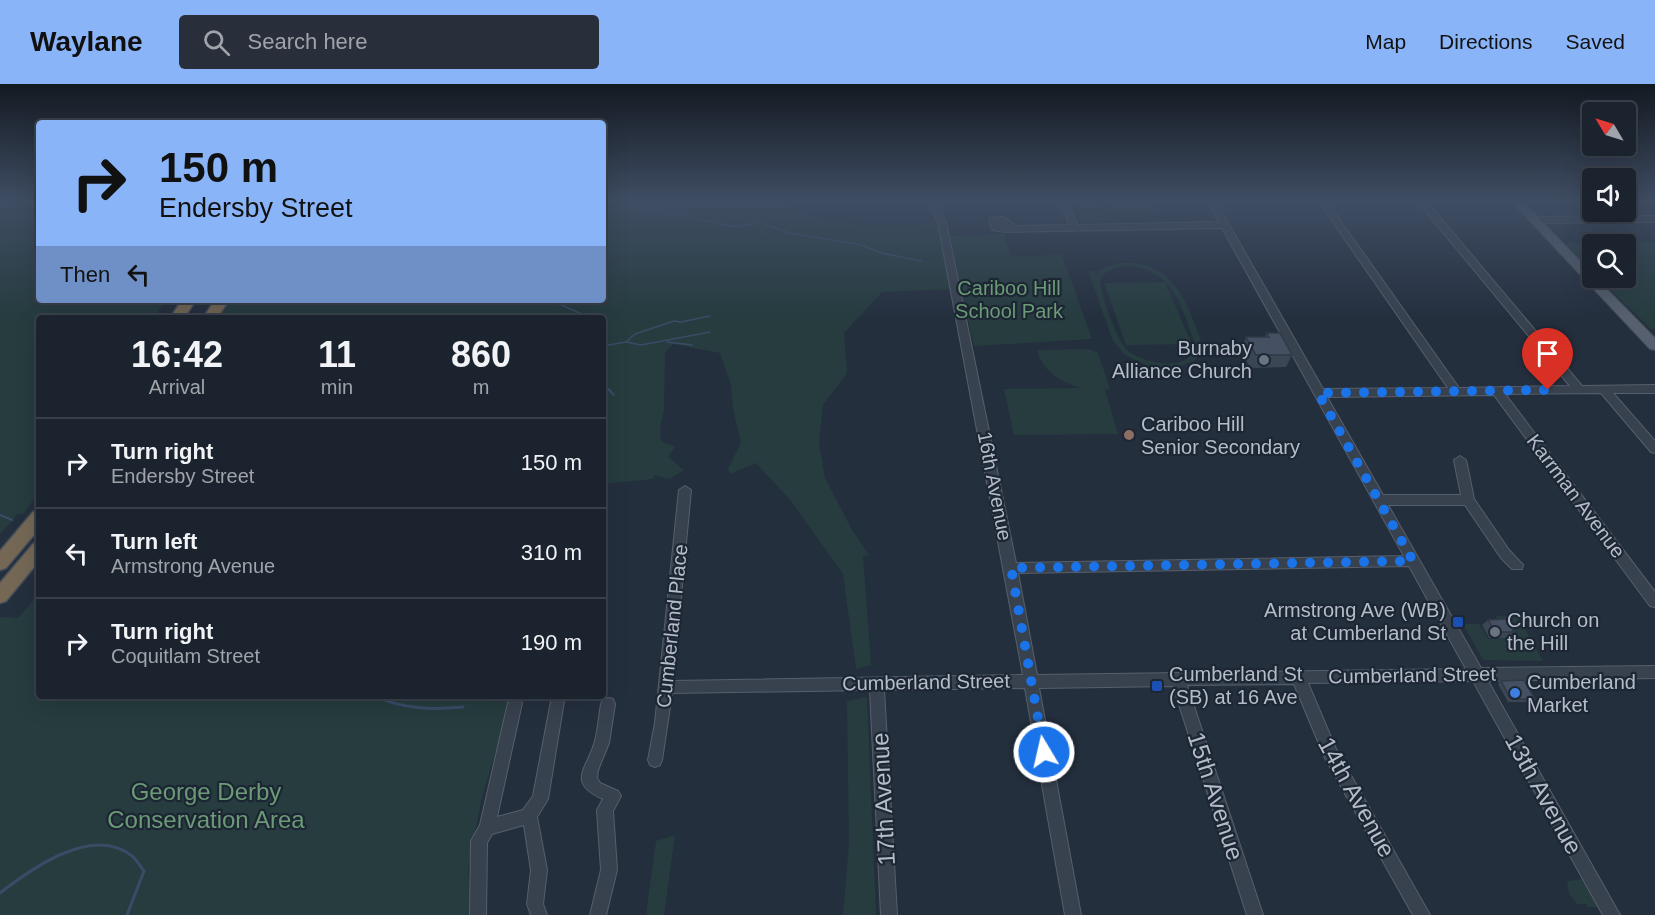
<!DOCTYPE html>
<html lang="en">
<head>
<meta charset="utf-8">
<style>
	:root { --surface:#1b232e; --page:#282f3a; --text:#f1f3f6; --muted:#a0a4aa; --line:#39404a; --accent:#8ab4f8 }
	body { margin:0; font-family:Helvetica,sans-serif; background:var(--page); color:var(--text); height:100vh; display:flex; flex-direction:column; font-size:22px; white-space:nowrap }
	* { box-sizing:border-box; margin:0 }
	p { font-size:20px; color:var(--muted) }
	.icon { flex:none; width:33px; height:33px; fill:none; stroke:currentColor; stroke-width:2; stroke-linecap:round; stroke-linejoin:round }
	.map { position:relative; flex:1; overflow:hidden }
	.drawer { position:absolute; left:36px; top:231px; width:570px; height:384px; display:flex; flex-direction:column; background:var(--surface); border-radius:6px; box-shadow:0 6px 24px #0002,0 0 0 2px var(--line) }
	.drawer>* { flex:none }
	.top-card { position:absolute; left:36px; top:36px; width:570px; height:183px; border-radius:6px; box-shadow:0 6px 24px #0002,0 0 0 2px var(--line); background:#8ab4f8; color:#111; overflow:hidden }
	.needle { width:39px; rotate:308deg }
	.tools { position:absolute; left:1582px; top:18px; display:grid; gap:12px }
	.tools a { display:grid; place-items:center; width:54px; height:54px; border-radius:6px; background:var(--surface); box-shadow:0 6px 24px #0002,0 0 0 2px var(--line); font-size:30px }
	.pin { position:absolute; display:grid; place-items:center; width:51px; height:51px; color:#fff; margin:-62px -26px; border-radius:50% 50% 50% 0; rotate:-45deg; box-shadow:0 0 6px #0007 }
	.pin .icon { rotate:45deg }
	.me { position:absolute; width:66px; margin:-33px; rotate:351deg; stroke-linejoin:round; filter:drop-shadow(0 0 4px #0008) }
	.turn { display:flex; align-items:center; gap:21px; height:126px; padding:0 24px; font-size:27px }
	.turn .icon { width:78px; height:78px; stroke-width:2.5 }
	.turn b { display:block; font-size:42px; line-height:51px }
	.then { display:flex; align-items:center; height:57px; padding:0 24px; background:#0003; gap:12px; font-size:22px }
	.eta { display:flex; justify-content:space-evenly; align-items:center; height:102px; text-align:center }
	.eta b { font-size:36px; font-weight:800; line-height:42px }
	ul { padding:0; list-style:none }
	li { display:flex; align-items:center; gap:18px; height:90px; padding:0 24px; border-top:2px solid var(--line) }
	li div { flex:1 }
	li b { display:block; font-size:22px }
	li em { font-style:normal }
	header { display:flex; align-items:center; gap:36px; box-sizing:border-box; height:84px; padding:0 30px; background:var(--accent); color:#111 }
	header strong { font-size:28px }
	nav { display:flex; gap:33px; margin-inline-start:auto; font-size:21px }
	.search { width:420px; height:54px; background:var(--page); display:flex; align-items:center; gap:15px; box-sizing:border-box; padding:0 21px; border-radius:6px; color:var(--muted); font-size:22px }
	.map>svg:first-child { display:block }
	.green { fill:#263c3f; fill-rule:evenodd }
	.lines { fill:none; stroke-linecap:round; stroke-linejoin:round }
	.stream-far2 { stroke:#394c67; stroke-width:1.5 }
	.stream-far1 { stroke:#394c67; stroke-width:2 }
	.stream { stroke:#394c67; stroke-width:3 }
	.minor-casing { stroke:#565f6c; stroke-width:2 }
	.major-casing { stroke:#414a57; stroke-width:2 }
	.highway-casing { stroke:#434c59; stroke-width:3 }
	.minor { fill:#38414e; fill-rule:evenodd }
	.major { fill:#56606e; fill-rule:evenodd }
	.highway { fill:#746855; fill-rule:evenodd }
	.wall { fill:#3b4654 }
	.building { fill:#455162; stroke:#303945; stroke-width:1.5 }
	.route { stroke:#1a73e8; stroke-width:10; stroke-dasharray:0 18 }
	.worship-dot { fill:#6b7280; stroke:#1d2633; stroke-width:2 }
	.education-dot { fill:#8d6e63; stroke:#1d2633; stroke-width:2 }
	.transit-dot { fill:#1a4fb4; stroke:#1d2633; stroke-width:2 }
	.shop-dot { fill:#3f7fe0; stroke:#1d2633; stroke-width:2 }
	.labels { text-anchor:middle; dominant-baseline:central; stroke-width:4.5; stroke-linejoin:round; paint-order:stroke }
	.park-label { font-size:20px; fill:#6b9a76; stroke:#1d2633 }
	.poi-label { font-size:20px; fill:#b4bcc9; stroke:#1d2633; text-anchor:start }
	.street-label { font-size:20px; fill:#b4bcc9; stroke:#1d2633 }
	.near-park-label { font-size:24px; fill:#6b9a76; stroke:#1d2633 }
	.near-street-label { font-size:24px; fill:#b4bcc9; stroke:#1d2633 }
</style>
</head>
<body>
<header>
<strong>Waylane</strong>
<div class="search"><svg class="icon" aria-label="search" viewBox="0 0 24 24"><circle cx="10" cy="10" r="6"/><path d="M15 15l6 6"/></svg>Search here</div>
<nav><a>Map</a><a>Directions</a><a>Saved</a></nav>
</header>
<div class="map">
<svg width="1655" height="831" viewBox="0 0 1655 831">
	<rect width="100%" height="100%" fill="#242f3e"/>
	<path class="green" d="M0,118H39V216H166L154,234H39V407L24,430H18L0,450Z
		M603,118H787L796,129L863,142L937,140L948,195L950,197V205L882,208L844,249L847,289L823,321L819,358L825,394L851,444L869,471L863,472L871,581L856,585L843,490L791,417L756,379L730,390L728,385L741,359L733,325L731,301L720,269L673,260L665,269L664,326L660,344L661,357L675,363L668,373L684,386L670,395L654,391L653,395L603,400V234H213L231,216H603Z
		M1074,118H1101L1110,138H1080Z
		M1106,118H1151L1157,131L1112,132Z
		M1004,150L1010,172L1062,171L1092,255L974,262L960,202L957,198L959,195L950,152Z
		M1655,158V245H1651L1598,194H1626V160H1593V188L1564,159Z
		M1119,179C1173,175 1186,216 1202,259L1201,269L1195,276L1177,284L1148,282L1125,271L1113,257L1088,187H1094L1096,190L1105,183ZM1129,182C1172,185 1182,223 1194,257C1198,291 1142,280 1127,266C1117,257 1101,211 1100,197C1105,185 1117,183 1129,182Z
		M1165,198L1192,260L1126,261L1104,199Z
		M1089,265L1098,269L1110,305L1105,306L1118,350L1014,351L1004,305L1082,304C1061,299 1043,288 1037,266Z
		M39,510V612H497L495,619L504,612L512,614L482,713L468,786L472,831H0V533L18,534Z
		M1496,532L1518,533L1543,577L1483,576L1463,540H1479L1488,555L1508,554Z
		M867,613L876,831H843L849,760L847,617Z
		M675,751L664,831H646L656,757Z
		M1583,795L1598,823H1587L1586,820H1577L1569,809L1567,797Z"/>
	<g class="lines">
		<path class="stream-far2" d="M603,127L621,123L651,125L736,143L759,138L789,149L862,161L882,169L921,177
			M550,216L582,230
			M626,258L641,261L710,248
			M667,258L692,261
			M603,262L626,258L635,250L674,237L681,238L710,232
			M603,304L610,306"/>
		<path class="stream-far1" d="M608,305L614,311
			M0,431L12,436"/>
		<path class="stream" d="M374,612C403,625 432,626 463,623
			M0,809C31,785 93,740 132,772C137,776 140,782 144,787L127,831"/>
		<g class="minor-casing">
			<path id="minor" d="M928,118H936L946,138L1016,479L1404,472L1222,144L1006,148L992,146L989,136L990,134L1003,133L1017,142L1069,141L1061,118H1069L1077,141L1219,138L1208,118H1216L1323,305L1448,304L1319,118H1327L1459,304L1570,302L1418,118H1427L1582,302L1655,301V309H1613L1655,357V369L1651,368L1601,309L1505,310L1655,508V523L1650,522L1494,311L1327,313L1383,411H1461L1454,376L1460,372L1466,376L1474,415L1509,466L1523,481L1522,485H1512L1501,474L1465,421H1388L1481,584L1655,582V594L1488,597L1620,831H1603L1473,597L1308,599L1336,665L1430,831H1413L1325,674L1294,600L1187,601L1263,831H1247L1173,602L1039,604L1081,831H1065L1025,604L884,606L897,831H881L870,606L672,609L662,676L660,681L655,683L650,681L648,676L655,639L679,406L685,402L691,406L673,597L1023,591L938,138ZM1409,482L1466,585L1037,591L1018,489Z
				M1655,132V138L1534,139L1530,136L1534,133Z
				M552,612H561L564,617L548,715L537,733L547,786L543,820L547,831H531L527,820L531,786L524,741L492,750L487,759L486,831H470L471,757L480,741L508,619L510,614L515,613L520,614L522,619L497,733L523,726L533,712Z
				M608,614L613,615L615,620L609,659L598,686L597,694L600,699L618,707L621,712L613,727L617,786L606,831H590L601,786L597,726L603,715C565,698 588,684 595,657C598,645 599,632 601,620L603,615Z"/>
		</g>
		<g class="major-casing">
			<path id="major" d="M1512,118H1523L1593,190V194H1596L1655,254V266L1650,265Z"/>
		</g>
		<g class="highway-casing">
			<path id="highway" d="M182,216H196L184,234H170Z
				M215,216H229L217,234H203Z
				M39,427V445L6,484L0,486V467L33,428Z
				M39,458V477L6,517L0,519V499L33,460Z"/>
		</g>
		<use href="#minor" class="minor"/>
		<use href="#major" class="major"/>
		<use href="#highway" class="highway"/>
	</g>
	<path class="wall" d="M1267,249L1292,271L1286,283L1250,284L1241,266L1246,253H1265Z
		M1488,536L1514,548L1508,554H1489L1482,541Z
		M1501,597L1535,615L1532,618H1508L1498,600Z"/>
	<path class="building" d="M1267,249H1280L1292,271H1256L1246,253H1269Z
		M1506,535L1514,548H1495L1488,536Z
		M1524,596L1535,615H1511L1501,597Z"/>
	<linearGradient id="sky" x2="0" y2="1"><stop stop-color="#141a22"/><stop offset="0.5" stop-color="#3f4d63"/><stop offset="1" stop-color="#3f4d63" stop-opacity="0"/></linearGradient>
	<rect width="1655" height="234" fill="url(#sky)"/>
	<g class="lines">
		<path class="route" d="M1044,668L1011,484L1413,477L1318,309L1548,306"/>
	</g>
	<g class="worship-dot">
		<circle cx="1264" cy="276" r="6"/>
		<circle cx="1495" cy="548" r="6"/>
	</g>
	<circle class="education-dot" cx="1129" cy="351" r="6"/>
	<g class="transit-dot">
		<rect x="1452" y="532" width="12" height="12" rx="3"/>
		<rect x="1151" y="596" width="12" height="12" rx="3"/>
	</g>
	<circle class="shop-dot" cx="1515" cy="609" r="6"/>
	<g class="labels">
		<g class="park-label">
			<text x="1009" y="204">Cariboo Hill<tspan x="1009" dy="23">School Park</tspan></text>
		</g>
		<g class="poi-label">
			<text x="1252" y="264" text-anchor="end">Burnaby<tspan x="1252" dy="23">Alliance Church</tspan></text>
			<text x="1141" y="340">Cariboo Hill<tspan x="1141" dy="23">Senior Secondary</tspan></text>
			<text x="1446" y="526" text-anchor="end">Armstrong Ave (WB)<tspan x="1446" dy="23">at Cumberland St</tspan></text>
			<text x="1507" y="536">Church on<tspan x="1507" dy="23">the Hill</tspan></text>
			<text x="1169" y="590">Cumberland St<tspan x="1169" dy="23">(SB) at 16 Ave</tspan></text>
			<text x="1527" y="598">Cumberland<tspan x="1527" dy="23">Market</tspan></text>
		</g>
		<g class="street-label">
			<text transform="translate(995 402) rotate(79)">16th Avenue</text>
			<text transform="translate(1576 412) rotate(53)">Karrman Avenue</text>
			<text transform="translate(672 542) rotate(-84)">Cumberland Place</text>
			<text transform="translate(1412 591) rotate(-1)">Cumberland Street</text>
			<text transform="translate(926 598) rotate(-1)">Cumberland Street</text>
		</g>
		<g class="near-park-label">
			<text x="206" y="707">George Derby<tspan x="206" dy="28">Conservation Area</tspan></text>
		</g>
		<g class="near-street-label">
			<text transform="translate(1544 710) rotate(61)">13th Avenue</text>
			<text transform="translate(1216 712) rotate(72)">15th Avenue</text>
			<text transform="translate(1357 713) rotate(61)">14th Avenue</text>
			<text transform="translate(883 715) rotate(-93)">17th Avenue</text>
		</g>
	</g>
</svg>
<div class="tools">
<a><svg class="needle" viewBox="-14 -14 28 28"><path d="M0-13l5 13h-10z" fill="#e53935"/><path d="M0 13l5-13h-10z" fill="#a0a4aa"/></svg></a>
<a><svg class="icon" aria-label="sound" viewBox="0 0 24 24"><path d="M4 9h4l5-4v14l-5-4H4zM17 9q2 3 0 6"/></svg></a>
<a><svg class="icon" aria-label="search" viewBox="0 0 24 24"><circle cx="10" cy="10" r="6"/><path d="M15 15l6 6"/></svg></a>
</div>
<div class="pin" style="left:1548px;top:306px;background:#d93025"><svg class="icon" aria-label="arrive" viewBox="0 0 24 24"><path d="M6 21V4h12l-3 4 3 4H6"/></svg></div>
<svg class="me" style="left:1044px;top:668px" viewBox="-20 -20 40 40"><circle r="17" fill="#1a73e8" stroke="#fff" stroke-width="3"/><path d="M0-11L8 9 0 5-8 9z" fill="#fff"/></svg>
<div class="top-card">
<div class="turn"><svg class="icon" aria-label="right" viewBox="0 0 24 24"><path d="M7 20v-9h11M14 6l5 5-5 5"/></svg><div><b>150 m</b>Endersby Street</div></div>
<div class="then">Then<svg class="icon" aria-label="left" viewBox="0 0 24 24"><path d="M17 20v-9H6M10 6l-5 5 5 5"/></svg></div>
</div>
<section class="drawer">
<div class="eta">
<div><b>16:42</b><p>Arrival</p></div>
<div><b>11</b><p>min</p></div>
<div><b>860</b><p>m</p></div>
</div>
<ul>
<li><svg class="icon" aria-label="right" viewBox="0 0 24 24"><path d="M7 20v-9h11M14 6l5 5-5 5"/></svg><div><b>Turn right</b><p>Endersby Street</p></div><em>150 m</em></li>
<li><svg class="icon" aria-label="left" viewBox="0 0 24 24"><path d="M17 20v-9H6M10 6l-5 5 5 5"/></svg><div><b>Turn left</b><p>Armstrong Avenue</p></div><em>310 m</em></li>
<li><svg class="icon" aria-label="right" viewBox="0 0 24 24"><path d="M7 20v-9h11M14 6l5 5-5 5"/></svg><div><b>Turn right</b><p>Coquitlam Street</p></div><em>190 m</em></li>
</ul>
</section>
</div>
</body>
</html>
